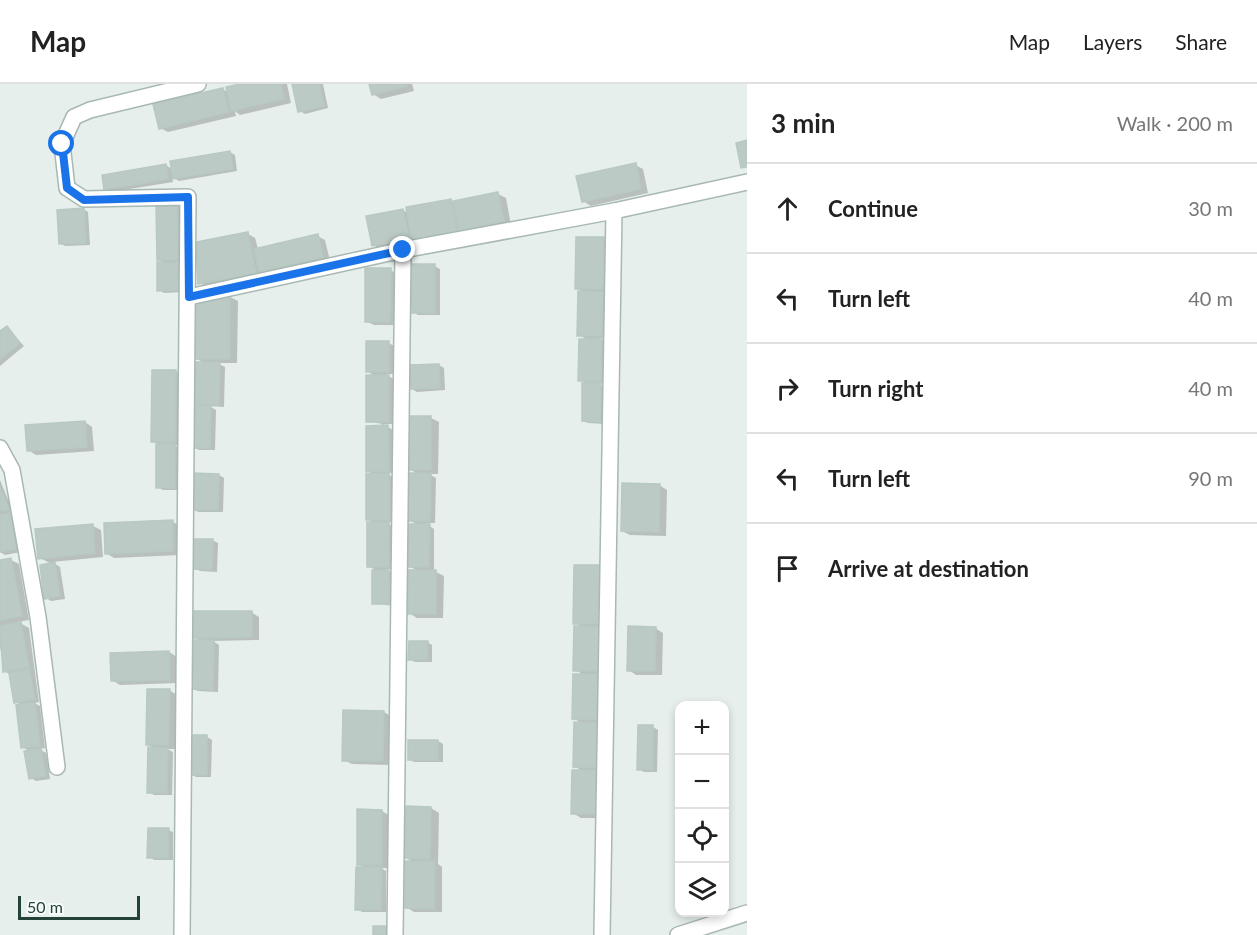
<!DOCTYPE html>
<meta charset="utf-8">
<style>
:root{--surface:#fff;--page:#f6f6f6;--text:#222;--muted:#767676;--line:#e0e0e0}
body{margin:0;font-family:Lato,sans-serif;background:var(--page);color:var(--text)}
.controls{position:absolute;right:18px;bottom:18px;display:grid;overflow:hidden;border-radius:12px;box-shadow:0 3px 9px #0003}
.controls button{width:54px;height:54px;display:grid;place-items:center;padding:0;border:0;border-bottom:2px solid var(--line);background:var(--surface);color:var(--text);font:30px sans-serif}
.scale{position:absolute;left:18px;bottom:15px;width:122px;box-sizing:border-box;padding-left:6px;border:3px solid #24423a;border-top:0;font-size:16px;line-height:21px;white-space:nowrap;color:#24423a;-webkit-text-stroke:4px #f7fbf9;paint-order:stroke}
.stop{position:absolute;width:18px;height:18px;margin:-14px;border:4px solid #1a73e8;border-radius:50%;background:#fff}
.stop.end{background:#1a73e8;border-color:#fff;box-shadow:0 2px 6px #0008}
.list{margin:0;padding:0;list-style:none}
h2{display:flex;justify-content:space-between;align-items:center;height:78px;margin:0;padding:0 24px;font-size:26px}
h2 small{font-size:20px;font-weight:400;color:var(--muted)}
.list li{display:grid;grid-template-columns:39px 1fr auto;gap:18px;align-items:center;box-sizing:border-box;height:90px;padding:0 24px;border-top:2px solid var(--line)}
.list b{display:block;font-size:22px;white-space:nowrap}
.list em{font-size:20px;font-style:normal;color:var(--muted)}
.icon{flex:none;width:33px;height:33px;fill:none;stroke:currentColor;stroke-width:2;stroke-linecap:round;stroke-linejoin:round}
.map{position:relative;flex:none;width:747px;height:851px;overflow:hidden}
header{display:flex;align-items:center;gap:36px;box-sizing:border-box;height:84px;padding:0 30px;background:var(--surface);border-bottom:2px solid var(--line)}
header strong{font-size:28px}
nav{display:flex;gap:33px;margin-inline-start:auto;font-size:21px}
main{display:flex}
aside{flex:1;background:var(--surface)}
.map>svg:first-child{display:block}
.shadow{fill:#0003}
.building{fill:#bbcac4;stroke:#b8c9c2;stroke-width:1.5}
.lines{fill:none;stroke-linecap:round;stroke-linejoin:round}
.minor-casing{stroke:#a8b8b2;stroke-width:18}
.minor{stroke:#fff;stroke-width:15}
.route{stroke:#1a73e8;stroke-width:8}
</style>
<header>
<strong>Map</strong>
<nav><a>Map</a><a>Layers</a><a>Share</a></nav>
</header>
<main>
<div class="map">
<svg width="747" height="851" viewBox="0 0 747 851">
<rect width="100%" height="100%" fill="#e6efeb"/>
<g class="shadow">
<polygon points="246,0 287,0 291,19 240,31 235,27 236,32 168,48 160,44 223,5 228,9"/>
<polygon points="293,0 323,0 328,24 305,30 300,27"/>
<polygon points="370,0 412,0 414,7 381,15 373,10"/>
<polygon points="230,68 235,71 237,87 179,97 172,93 173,98 111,108 105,105 166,81 173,86"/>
<polygon points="635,81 643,85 648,109 591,122 583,117"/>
<polygon points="498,110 506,114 511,141 420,159 413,154 413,158 378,164 373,161 403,126 408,129 451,117 454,119"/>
<polygon points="177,121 182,124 182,178 174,178 182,183 183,208 164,209 159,206 166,180 158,176"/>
<polygon points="83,125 88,128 90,161 65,162 60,159"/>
<polygon points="248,150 255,154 258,165 317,152 325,156 330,177 268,192 262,188 263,193 207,203 200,199"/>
<polygon points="603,155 611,159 610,209 602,209 608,212 607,254 598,254 607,259 606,299 597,299 606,304 605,340 588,339 583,337 584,298 579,296 588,256 579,251 585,209 577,204"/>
<polygon points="434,182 440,185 440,231 418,231 413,228"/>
<polygon points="390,186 398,190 398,241 374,241 366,237"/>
<polygon points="230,213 238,217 237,279 217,279 225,283 224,323 209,322 216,326 215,366 199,366 194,363 201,323 195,319 205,280 196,274"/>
<polygon points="7,244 24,262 0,282 0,249"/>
<polygon points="389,259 394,262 394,290 386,290 393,295 394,340 383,340 393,346 394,389 386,389 394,394 394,438 386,438 394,443 393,485 385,485 394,490 393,522 373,519 374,485 368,482 375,440 368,435 375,391 368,387 382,343 382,340 368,337 375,292 367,287"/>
<polygon points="439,281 444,284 445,306 417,308 412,305"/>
<polygon points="176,287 184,292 183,362 174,361 179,364 179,406 163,406 158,403 158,360 152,357"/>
<polygon points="410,334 431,334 439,338 438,390 429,390 436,394 435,439 425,439 434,445 434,487 444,492 443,534 417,534 409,529 418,487 409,482 418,441 409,436 419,391 410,385"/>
<polygon points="85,338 92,343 94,367 36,371 28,366"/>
<polygon points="219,391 224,394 223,428 198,428 193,425"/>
<polygon points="0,396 13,428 8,429 15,433 21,468 5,471 0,468"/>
<polygon points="659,401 667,406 666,452 630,451 622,447"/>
<polygon points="173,438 180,442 180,471 114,474 106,469"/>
<polygon points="93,442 101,446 103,473 52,478 60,483 65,515 51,517 46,514 52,480 40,474"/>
<polygon points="212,456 218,459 217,488 200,487 195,484"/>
<polygon points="11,476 19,480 29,536 18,538 29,544 39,618 34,619 40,622 45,664 39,665 46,669 50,695 36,697 31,694 30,668 23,663 22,622 16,618 11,591 4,587 0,562 0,478"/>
<polygon points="602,483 604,686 595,686 607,692 606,734 581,734 573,729 584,688 574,682 583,640 573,634 584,591 575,586 584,544 575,539"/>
<polygon points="251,528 259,533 259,556 213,557 219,561 218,608 198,607 192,604 202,558 194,553"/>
<polygon points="655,544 663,549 662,591 636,591 629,586"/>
<polygon points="427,558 432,561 432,578 415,578 410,575"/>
<polygon points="169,568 177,573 177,599 120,601 112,596"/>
<polygon points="169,606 177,611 176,665 167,665 173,668 172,711 154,711 149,708 156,665 147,660"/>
<polygon points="384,628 392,633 391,681 352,680 344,676"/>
<polygon points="653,643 658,646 657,688 644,688 639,685"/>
<polygon points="207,653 212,656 211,693 196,693 191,690"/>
<polygon points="438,657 443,660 443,678 414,678 409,675"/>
<polygon points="431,724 439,729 438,780 442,783 442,828 414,828 406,823 414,778 406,774"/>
<polygon points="382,727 390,732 389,784 381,784 386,787 386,828 362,828 357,825 366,784 358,780"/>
<polygon points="168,746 173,748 173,776 154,776 149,773"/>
</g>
<g class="building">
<polygon points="240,0 281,0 284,15 231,27 226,3"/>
<polygon points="292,0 319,0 324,22 298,28"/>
<polygon points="369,0 406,0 407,2 372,11"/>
<polygon points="223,4 229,28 159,45 153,20"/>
<polygon points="747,56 747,83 741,84 736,59"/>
<polygon points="230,67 233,85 173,95 170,77"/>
<polygon points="636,79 641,105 582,118 576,92"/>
<polygon points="166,80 168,95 104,106 102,91"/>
<polygon points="498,108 504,137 459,147 453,117"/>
<polygon points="451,115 457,147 411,155 406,123"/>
<polygon points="177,119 178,176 157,176 156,121"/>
<polygon points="84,124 86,159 59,160 57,126"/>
<polygon points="403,125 409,155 372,162 366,132"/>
<polygon points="248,148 256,189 198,200 196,158"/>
<polygon points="318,150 323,173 259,188 254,165"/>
<polygon points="576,153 604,153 603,205 575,205"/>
<polygon points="157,178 178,179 178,206 157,207"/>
<polygon points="411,180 435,180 435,229 412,229"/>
<polygon points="365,184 391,184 390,238 365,238"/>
<polygon points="578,207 603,208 602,252 577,252"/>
<polygon points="230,211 230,275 195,275 195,218"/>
<polygon points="7,242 20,259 0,275 0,247"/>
<polygon points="579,255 602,255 601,297 578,297"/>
<rect x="366" y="257" width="23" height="31"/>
<polygon points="195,278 220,278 219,321 193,320"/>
<polygon points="439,280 440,304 411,305 410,281"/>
<polygon points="152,286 176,286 175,358 151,358"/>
<rect x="366" y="291" width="23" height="47"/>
<polygon points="582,299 601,299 600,338 582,337"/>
<polygon points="194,321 211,322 210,364 193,364"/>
<polygon points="409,332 431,332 431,386 408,386"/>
<polygon points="85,337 87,363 27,367 25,341"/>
<polygon points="388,341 389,387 366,388 366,342"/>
<rect x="156" y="360" width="19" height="44"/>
<polygon points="192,389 219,390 218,426 191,426"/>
<polygon points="389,389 390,436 366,436 366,390"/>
<polygon points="408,389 431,389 430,437 408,437"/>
<polygon points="622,399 660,400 659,448 621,447"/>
<polygon points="0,403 9,426 0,427"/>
<polygon points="10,429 16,465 0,468 0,431"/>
<polygon points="173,436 173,467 105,470 104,439"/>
<rect x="367" y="438" width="22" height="45"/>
<polygon points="93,440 95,469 38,475 35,445"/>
<polygon points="408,440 430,440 429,483 408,483"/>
<polygon points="194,455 213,455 212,486 193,485"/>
<polygon points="11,474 22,532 0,536 0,476"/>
<polygon points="55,478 60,512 44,515 40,481"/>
<polygon points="574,481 602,481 602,540 573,540"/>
<rect x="372" y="486" width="17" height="34"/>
<rect x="408" y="486" width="28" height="44"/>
<polygon points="192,527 252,527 252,553 193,554"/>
<polygon points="21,538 29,583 3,588 0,542"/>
<polygon points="574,542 602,543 601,587 573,587"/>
<polygon points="628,542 656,543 655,587 627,587"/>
<polygon points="192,556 214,556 213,606 191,605"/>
<polygon points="409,557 428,557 427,576 408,576"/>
<polygon points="169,567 170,596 111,597 110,569"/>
<polygon points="29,585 35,615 14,619 9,589"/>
<polygon points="573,590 601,590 600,636 572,635"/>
<polygon points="147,605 170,605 168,661 146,661"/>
<polygon points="35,618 40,662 21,664 16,621"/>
<polygon points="343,626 384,627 383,677 342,677"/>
<polygon points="574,638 600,639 599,684 573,683"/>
<polygon points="638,641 653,641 653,686 637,686"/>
<polygon points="190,651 207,651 207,691 189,691"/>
<rect x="408" y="656" width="30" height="20"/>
<polygon points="148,663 168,664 167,709 147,709"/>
<polygon points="41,664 46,692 29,695 24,667"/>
<polygon points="572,686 599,686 598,730 571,730"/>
<polygon points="406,722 431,723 430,775 405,774"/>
<polygon points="357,725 382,726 382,781 357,781"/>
<polygon points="148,744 169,744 168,774 147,774"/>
<polygon points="405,777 435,777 434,825 405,824"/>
<polygon points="356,783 382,783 381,826 355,826"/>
<rect x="373" y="842" width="13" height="9"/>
</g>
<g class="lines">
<g class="minor-casing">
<g id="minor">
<polyline points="189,213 403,166 614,127 747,98"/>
<polyline points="0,364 12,386 38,533 57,683"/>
<polyline points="182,851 188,113 84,115 67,104 62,60 74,33 90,26 198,0"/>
<polyline points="395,851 403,166"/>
<polyline points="602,851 614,127"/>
<polyline points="678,851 747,829"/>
</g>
</g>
<use href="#minor" class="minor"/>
</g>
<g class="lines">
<polyline class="route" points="62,60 67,104 84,116 188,113 189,213 403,166"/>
</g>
</svg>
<div class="controls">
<button>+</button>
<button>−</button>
<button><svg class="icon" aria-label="locate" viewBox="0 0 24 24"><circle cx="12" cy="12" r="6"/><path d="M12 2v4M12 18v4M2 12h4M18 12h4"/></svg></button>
<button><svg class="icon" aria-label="layers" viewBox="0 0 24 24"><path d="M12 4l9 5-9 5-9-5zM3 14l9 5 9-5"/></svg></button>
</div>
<div class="scale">50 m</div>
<div class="stop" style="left:62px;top:60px"></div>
<div class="stop end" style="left:403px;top:166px"></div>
</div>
<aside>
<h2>3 min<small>Walk · 200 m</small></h2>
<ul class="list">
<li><svg class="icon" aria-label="ahead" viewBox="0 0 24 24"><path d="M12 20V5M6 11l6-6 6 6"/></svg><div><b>Continue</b></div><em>30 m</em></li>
<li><svg class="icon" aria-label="left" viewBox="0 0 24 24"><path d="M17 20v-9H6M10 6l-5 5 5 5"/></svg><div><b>Turn left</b></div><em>40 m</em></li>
<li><svg class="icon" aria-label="right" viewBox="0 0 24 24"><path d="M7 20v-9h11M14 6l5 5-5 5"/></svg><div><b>Turn right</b></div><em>40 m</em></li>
<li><svg class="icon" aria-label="left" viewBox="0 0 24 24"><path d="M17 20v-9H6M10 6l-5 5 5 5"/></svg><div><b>Turn left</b></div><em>90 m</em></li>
<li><svg class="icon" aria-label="arrive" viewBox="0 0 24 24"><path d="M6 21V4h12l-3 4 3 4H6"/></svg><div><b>Arrive at destination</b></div></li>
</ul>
</aside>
</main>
